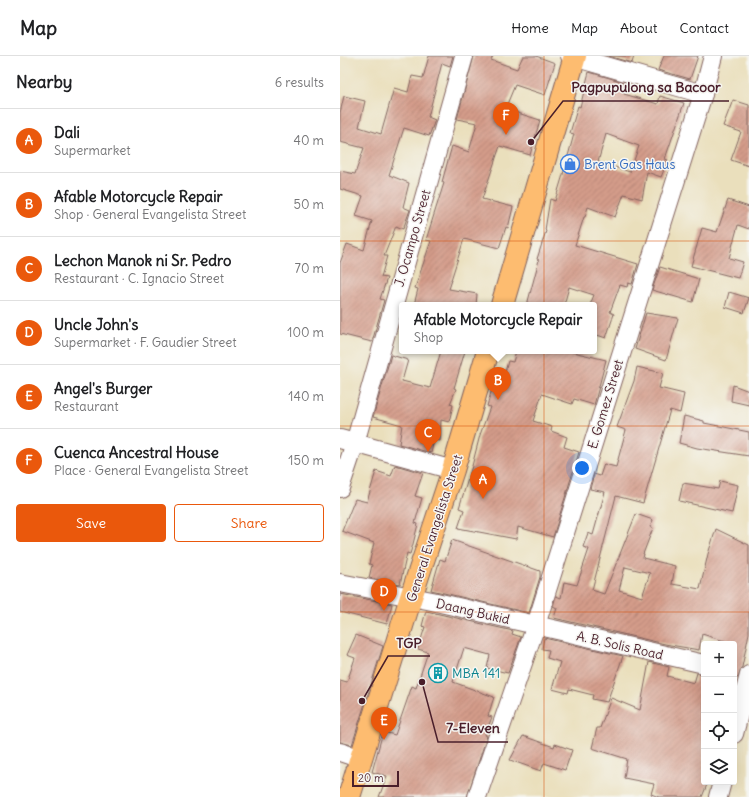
<!DOCTYPE html>
<meta charset="utf-8">
<style>
:root{--surface:#fff;--page:#f6f6f6;--text:#202124;--muted:#757577;--line:#e0e0e0;--accent:#ea580c}
body{margin:0;font-family:Delius,sans-serif;background:var(--page);color:var(--text)}
.controls{position:absolute;right:12px;bottom:12px;display:grid;overflow:hidden;border-radius:4px;box-shadow:0 4px 16px #0002}
.controls button{width:36px;height:36px;display:grid;place-items:center;padding:0;border:0;border-bottom:1px solid var(--line);background:var(--surface);color:var(--text);font:20px sans-serif}
.scale{position:absolute;left:12px;bottom:10px;width:47px;box-sizing:border-box;padding-left:4px;border:2px solid #4a1f2b;border-top:0;font-size:11px;line-height:14px;white-space:nowrap;color:#4a1f2b;-webkit-text-stroke:3px #f6f6f2;paint-order:stroke}
.you{position:absolute;left:242px;top:412px;width:14px;height:14px;margin:-10px;border:3px solid #fff;border-radius:50%;background:#1a73e8;box-shadow:0 0 0 6px #1a73e833}
.badge{display:grid;place-items:center;width:26px;height:26px;border-radius:50%;background:var(--accent);color:#fff;font-size:13px;font-weight:700}
.pin{position:absolute;translate:-50% -33px;filter:drop-shadow(0 1px 2px #0008)}
.pin::after{content:'';position:absolute;top:21px;width:14px;height:12px;background:inherit;clip-path:polygon(0 0,100% 0,50% 100%)}
.popup{position:absolute;left:59px;top:246px;width:198px;height:52px;box-sizing:border-box;display:grid;place-content:center;border-radius:4px;background:var(--surface);filter:drop-shadow(0 1px 3px #0005);font-size:13px;white-space:nowrap;color:var(--muted)}
.popup b{font-size:15px;color:var(--text)}
.popup::after{content:'';position:absolute;left:50%;top:100%;margin-left:-8px;border:8px solid transparent;border-top-color:var(--surface)}
.list{margin:0;padding:0;list-style:none}
h2{display:flex;justify-content:space-between;align-items:center;height:52px;margin:0;padding:0 16px;font-size:17px}
h2 small{font-size:13px;font-weight:400;color:var(--muted)}
.list li{display:grid;grid-template-columns:26px 1fr auto;gap:12px;align-items:center;box-sizing:border-box;height:64px;padding:0 16px;border-top:1px solid var(--line)}
.list b{display:block;font-size:15px;white-space:nowrap}
.list p{margin:0;font-size:13px;white-space:nowrap;color:var(--muted)}
.list em{font-size:13px;font-style:normal;color:var(--muted)}
.actions{display:flex;gap:8px;padding:12px 16px}
.actions a{flex:1;padding:9px 0;border:1px solid var(--accent);border-radius:4px;text-align:center;font-size:14px;color:var(--accent)}
.actions .main{background:var(--accent);color:#fff}
.icon{flex:none;width:22px;height:22px;fill:none;stroke:currentColor;stroke-width:2;stroke-linecap:round;stroke-linejoin:round}
.map{position:relative;flex:none;width:409px;height:741px;overflow:hidden}
header{display:flex;align-items:center;gap:24px;box-sizing:border-box;height:56px;padding:0 20px;background:var(--surface);border-bottom:1px solid var(--line)}
header strong{font-size:19px}
nav{display:flex;gap:22px;margin-inline-start:auto;font-size:14px}
main{display:flex}
aside{flex:1;background:var(--surface)}
.map>svg:first-child{display:block}
.building{fill:url(#building-hatch);fill-rule:evenodd}
.lines{fill:none;stroke-linecap:round;stroke-linejoin:round}
.minor-casing{stroke:#82625e;stroke-width:20}
.major-casing{stroke:#82625e;stroke-width:24}
.minor{stroke:#fff;stroke-width:18}
.major{stroke:#fdbc6f;stroke-width:22}
.grid{fill:none;stroke:#d8530f;stroke-width:1;stroke-opacity:0.55}
.labels{text-anchor:middle;stroke-width:3;stroke-linejoin:round;paint-order:stroke}
.shop-label{font-size:13px;fill:#366cbe;stroke:#f6f6f2;text-anchor:start}
.street-label{font-size:13px;fill:#4a1f2b;stroke:#f6f6f2}
.culture-label{font-size:13px;fill:#0d838f;stroke:#f6f6f2;text-anchor:start}
.leader{fill:none;stroke:#4a1f2b;stroke-width:1.5}
.callout-dot{fill:#4a1f2b;stroke:#f6f6f2;stroke-width:1.5}
.callout-label{font-size:14px;text-anchor:middle;font-weight:bold;fill:#4a1f2b;stroke:#f6f6f2;stroke-width:3;stroke-linejoin:round;paint-order:stroke}
</style>
<header>
<strong>Map</strong>
<nav><a>Home</a><a>Map</a><a>About</a><a>Contact</a></nav>
</header>
<main>
<aside>
<h2>Nearby<small>6 results</small></h2>
<ul class="list">
<li><span class="badge">A</span><div><b>Dali</b><p>Supermarket</p></div><em>40 m</em></li>
<li><span class="badge">B</span><div><b>Afable Motorcycle Repair</b><p>Shop · General Evangelista Street</p></div><em>50 m</em></li>
<li><span class="badge">C</span><div><b>Lechon Manok ni Sr. Pedro</b><p>Restaurant · C. Ignacio Street</p></div><em>70 m</em></li>
<li><span class="badge">D</span><div><b>Uncle John's</b><p>Supermarket · F. Gaudier Street</p></div><em>100 m</em></li>
<li><span class="badge">E</span><div><b>Angel's Burger</b><p>Restaurant</p></div><em>140 m</em></li>
<li><span class="badge">F</span><div><b>Cuenca Ancestral House</b><p>Place · General Evangelista Street</p></div><em>150 m</em></li>
</ul>
<div class="actions"><a class="main">Save</a><a>Share</a></div>
</aside>
<div class="map">
<svg width="409" height="741" viewBox="0 0 409 741">
<defs>
<pattern id="building-hatch" width="6" height="6" patternUnits="userSpaceOnUse"><rect width="6" height="6" fill="#d49c8a"/><path d="M-1 1l2-2M0 6l6-6M5 7l2-2" fill="none" stroke="#ae7f71"/></pattern>
</defs>
<rect width="100%" height="100%" fill="#f6f6f2"/>
<filter id="ink" filterUnits="userSpaceOnUse"><feTurbulence type="fractalNoise" baseFrequency=".025" numOctaves="2"/><feDisplacementMap in="SourceGraphic" scale="8" xChannelSelector="R" yChannelSelector="G"/><feConvolveMatrix kernelMatrix="1 2 1 2 8 2 1 2 1" color-interpolation-filters="sRGB"/></filter>
<filter id="wash" filterUnits="userSpaceOnUse"><feTurbulence type="fractalNoise" baseFrequency=".012" numOctaves="4" result="noise"/><feDisplacementMap in="SourceGraphic" scale="16" xChannelSelector="R" yChannelSelector="G"/><feGaussianBlur stdDeviation="0.9" result="paint"/><feColorMatrix in="noise" values="0 0 0 0 0 0 0 0 0 0 0 0 0 0 0 0 0 1.4 0 .05"/><feComposite in="paint" operator="in"/></filter>
<g filter="url(#wash)">
<rect width="100%" height="100%" fill="#eadfbc"/>
<g id="blocks">
<g class="building">
<polygon points="89,0 113,0 110,10 102,7 88,61 95,64 89,80 64,72 49,119 69,127 63,151 70,154 63,173 56,170 44,200 47,200 41,221 47,222 40,243 44,244 32,286 0,278 0,207 7,188 24,194 32,165 16,160 23,140 0,133 0,115 15,118 24,92 0,86 0,57 4,40 25,45 19,71 41,78 54,32 68,36 72,20 83,22"/>
<polygon points="134,0 153,0 151,4 177,13 183,0 196,0 215,7 205,39 175,29 165,53 200,64 190,99 160,90 142,143 173,151 168,172 166,171 159,192 124,183 111,224 112,224 109,233 137,238 136,249 74,249 78,233 75,232 91,185 86,184 104,127 102,126 112,90 129,96 137,67 117,63"/>
<polygon points="268,0 294,0 292,7"/>
<polygon points="324,0 358,0 350,23 318,14"/>
<path d="M249,16l38,11 -3,11 34,10 2,-8 24,7 -19,56 3,1 -7,17 -14,-5 -5,27 -18,-5 -9,23 -27,-10 -3,10h-1l-9,28 63,19 -6,20 -4,-1 -1,4 -7,-2 -10,27 4,2 -8,24 -12,-4v-29h-4l4,-10 -25,-8 -5,18h-37l12,-45 -2,-1 9,-28 -1,-1 5,-31 5,2 7,-23 12,-44 -4,-1 8,-27 2,1zM266,78l33,12 -9,26 -32,-10z"/>
<polygon points="393,44 409,49 409,110 391,104 401,76 383,70"/>
<polygon points="388,144 409,151 409,173 398,169 389,202 403,206 398,222 351,210 362,172 377,176"/>
<polygon points="320,211 359,223 353,246 312,234"/>
<polygon points="389,236 409,242 404,257 385,251"/>
<polygon points="306,257 338,262 326,304 295,293"/>
<polygon points="101,295 125,295 114,332 116,333 110,348 113,349 109,366 101,364 100,385 94,384 91,397 59,388 62,369 33,361 51,299 68,304 62,325 90,332"/>
<polygon points="176,295 229,295 266,304 254,349 234,343 232,348 202,338 193,365 212,371 211,375 227,381 224,391 239,396 213,481 178,471 176,483 118,472 124,454 119,452 132,410 140,379 150,351 147,350 152,333 160,335 168,305 173,306"/>
<path d="M297,311l26,6 -4,15 25,6 -4,19 -10,-3 -27,93 -27,-7 -24,94 12,4 32,-80 17,6 -3,7 3,1 -10,26h1l-1,4 32,8 -3,18 28,5 8,-35 8,-25 33,16v88l-7,34 -4,11 -4,-1v-33l-32,-10 -3,16 -34,-6 -111,-26 3,-10 -4,-2 3,-10 5,2 3,-16 13,3 12,-36 -6,-2 5,-14 5,2 12,-43 -15,-3 4,-15 6,2 4,-12 12,3 10,-37 -9,-3 17,-46zM285,511l25,6 -8,24 -23,-7z"/>
<polygon points="393,329 409,335 409,349 391,345"/>
<polygon points="344,360 364,365 364,367 409,376 409,400 357,392 339,387"/>
<polygon points="55,409 83,417 75,440 82,442 75,467 78,468 73,488 70,498 67,497 60,528 29,522 32,509 29,508 34,487 2,475 15,443 27,446 36,415 51,420"/>
<polygon points="380,425 398,429 392,457 339,445 343,427 378,433"/>
<polygon points="112,484 200,515 200,521 189,557 91,534 100,503 105,505"/>
<polygon points="0,538 52,548 47,568 0,556"/>
<polygon points="86,555 173,575 172,578 181,581 168,617 147,612 150,599 124,592 113,626 154,641 148,660 152,661 145,679 147,680 127,741 39,741 47,720 32,716 43,676 55,679 72,630 76,632 88,596 78,593 85,571 82,570"/>
<polygon points="16,579 43,590 12,689 0,686 0,624 7,626 15,602 7,599"/>
<polygon points="204,582 283,600 267,646 252,643 253,639 229,633 228,637 212,633 220,606 207,602 209,594 202,593"/>
<polygon points="309,606 329,611 327,620 354,627 357,617 364,618 364,726 368,726 362,741 319,741 311,738 314,728 284,722 287,703 252,692 257,672 260,672 271,642 300,654"/>
<polygon points="183,680 214,691 215,688 232,694 225,714 204,707 201,715 170,704"/>
</g>
</g>
</g>
<g filter="url(#ink)">
<use href="#blocks" fill-opacity="0" stroke="#82625e" stroke-width="1"/>
<g class="lines">
<g class="minor-casing">
<g id="minor">
<polyline points="230,0 363,38"/>
<polyline points="0,383 113,414"/>
<polyline points="0,432 15,387 124,0"/>
<polyline points="0,527 92,545 364,608"/>
<polyline points="394,678 409,619"/>
<polyline points="0,696 21,703"/>
<polyline points="137,741 196,569 363,38 373,0"/>
<polyline points="378,741 382,726"/>
</g>
</g>
<g class="major-casing">
<g id="major">
<polyline points="162,249 235,0"/>
<polyline points="9,741 71,541 113,414 148,295"/>
</g>
</g>
<use href="#minor" class="minor"/>
<use href="#major" class="major"/>
</g>
</g>
<path class="grid" d="M204,0v741M0,185h409M0,370h409M0,556h409"/>
<defs>
<g id="shop-ring" transform="scale(1)"><circle r="9.5" fill="#f6f6f2" stroke="#3f7fe0" stroke-width="1.5"/><path d="M-5-2.5h2.3a2.7 3.5 0 0 1 5.4 0H5L5.5 6h-11ZM-1.5-2.5h3a1.5 2.3 0 0 0-3 0Z" fill="#3f7fe0"/></g>
<g id="building-ring" transform="scale(1)"><circle r="9.5" fill="#f6f6f2" stroke="#0f9aa8" stroke-width="1.5"/><path d="M-4-6H4V6H1V3H-1V6H-4ZM-2.5-4.3h1.7v1.8h-1.7ZM.8-4.3h1.7v1.8H.8ZM-2.5-1h1.7V.8h-1.7ZM.8-1h1.7V.8H.8Z" fill="#0f9aa8"/></g>
</defs>
<g fill-rule="evenodd">
<use href="#shop-ring" x="230" y="108"/>
<use href="#building-ring" x="98" y="617"/>
</g>
<g class="labels">
<g class="shop-label">
<text x="244" y="113">Brent Gas Haus</text>
</g>
<g class="street-label">
<text transform="translate(72 182) rotate(-74)" y="5">J. Ocampo Street</text>
<text transform="translate(265 348) rotate(-73)" y="5">E. Gomez Street</text>
<text transform="translate(94 472) rotate(-72)" y="5">General Evangelista Street</text>
<text transform="translate(133 555) rotate(13)" y="5">Daang Bukid</text>
<text transform="translate(280 589) rotate(13)" y="5">A. B. Solis Road</text>
</g>
<g class="culture-label">
<text x="112" y="622">MBA 141</text>
</g>
</g>
<path class="leader" d="M191 86L223 45H389M22 645L48 600H90M82 626L98 686H168"/>
<g class="callout-dot">
<circle cx="191" cy="86" r="4"/>
<circle cx="22" cy="645" r="4"/>
<circle cx="82" cy="626" r="4"/>
</g>
<g class="callout-label">
<text x="306" y="36">Pagpupulong sa Bacoor</text>
<text x="69" y="592">TGP</text>
<text x="133" y="677">7-Eleven</text>
</g>
</svg>
<div class="controls">
<button>+</button>
<button>−</button>
<button><svg class="icon" aria-label="locate" viewBox="0 0 24 24"><circle cx="12" cy="12" r="6"/><path d="M12 2v4M12 18v4M2 12h4M18 12h4"/></svg></button>
<button><svg class="icon" aria-label="layers" viewBox="0 0 24 24"><path d="M12 4l9 5-9 5-9-5zM3 14l9 5 9-5"/></svg></button>
</div>
<div class="scale">20 m</div>
<div class="you"></div>
<div class="pin badge" style="left:143px;top:443px">A</div>
<div class="pin badge" style="left:158px;top:344px">B</div>
<div class="popup"><b>Afable Motorcycle Repair</b>Shop</div>
<div class="pin badge" style="left:88px;top:396px">C</div>
<div class="pin badge" style="left:44px;top:555px">D</div>
<div class="pin badge" style="left:44px;top:684px">E</div>
<div class="pin badge" style="left:166px;top:79px">F</div>
</div>
</main>
